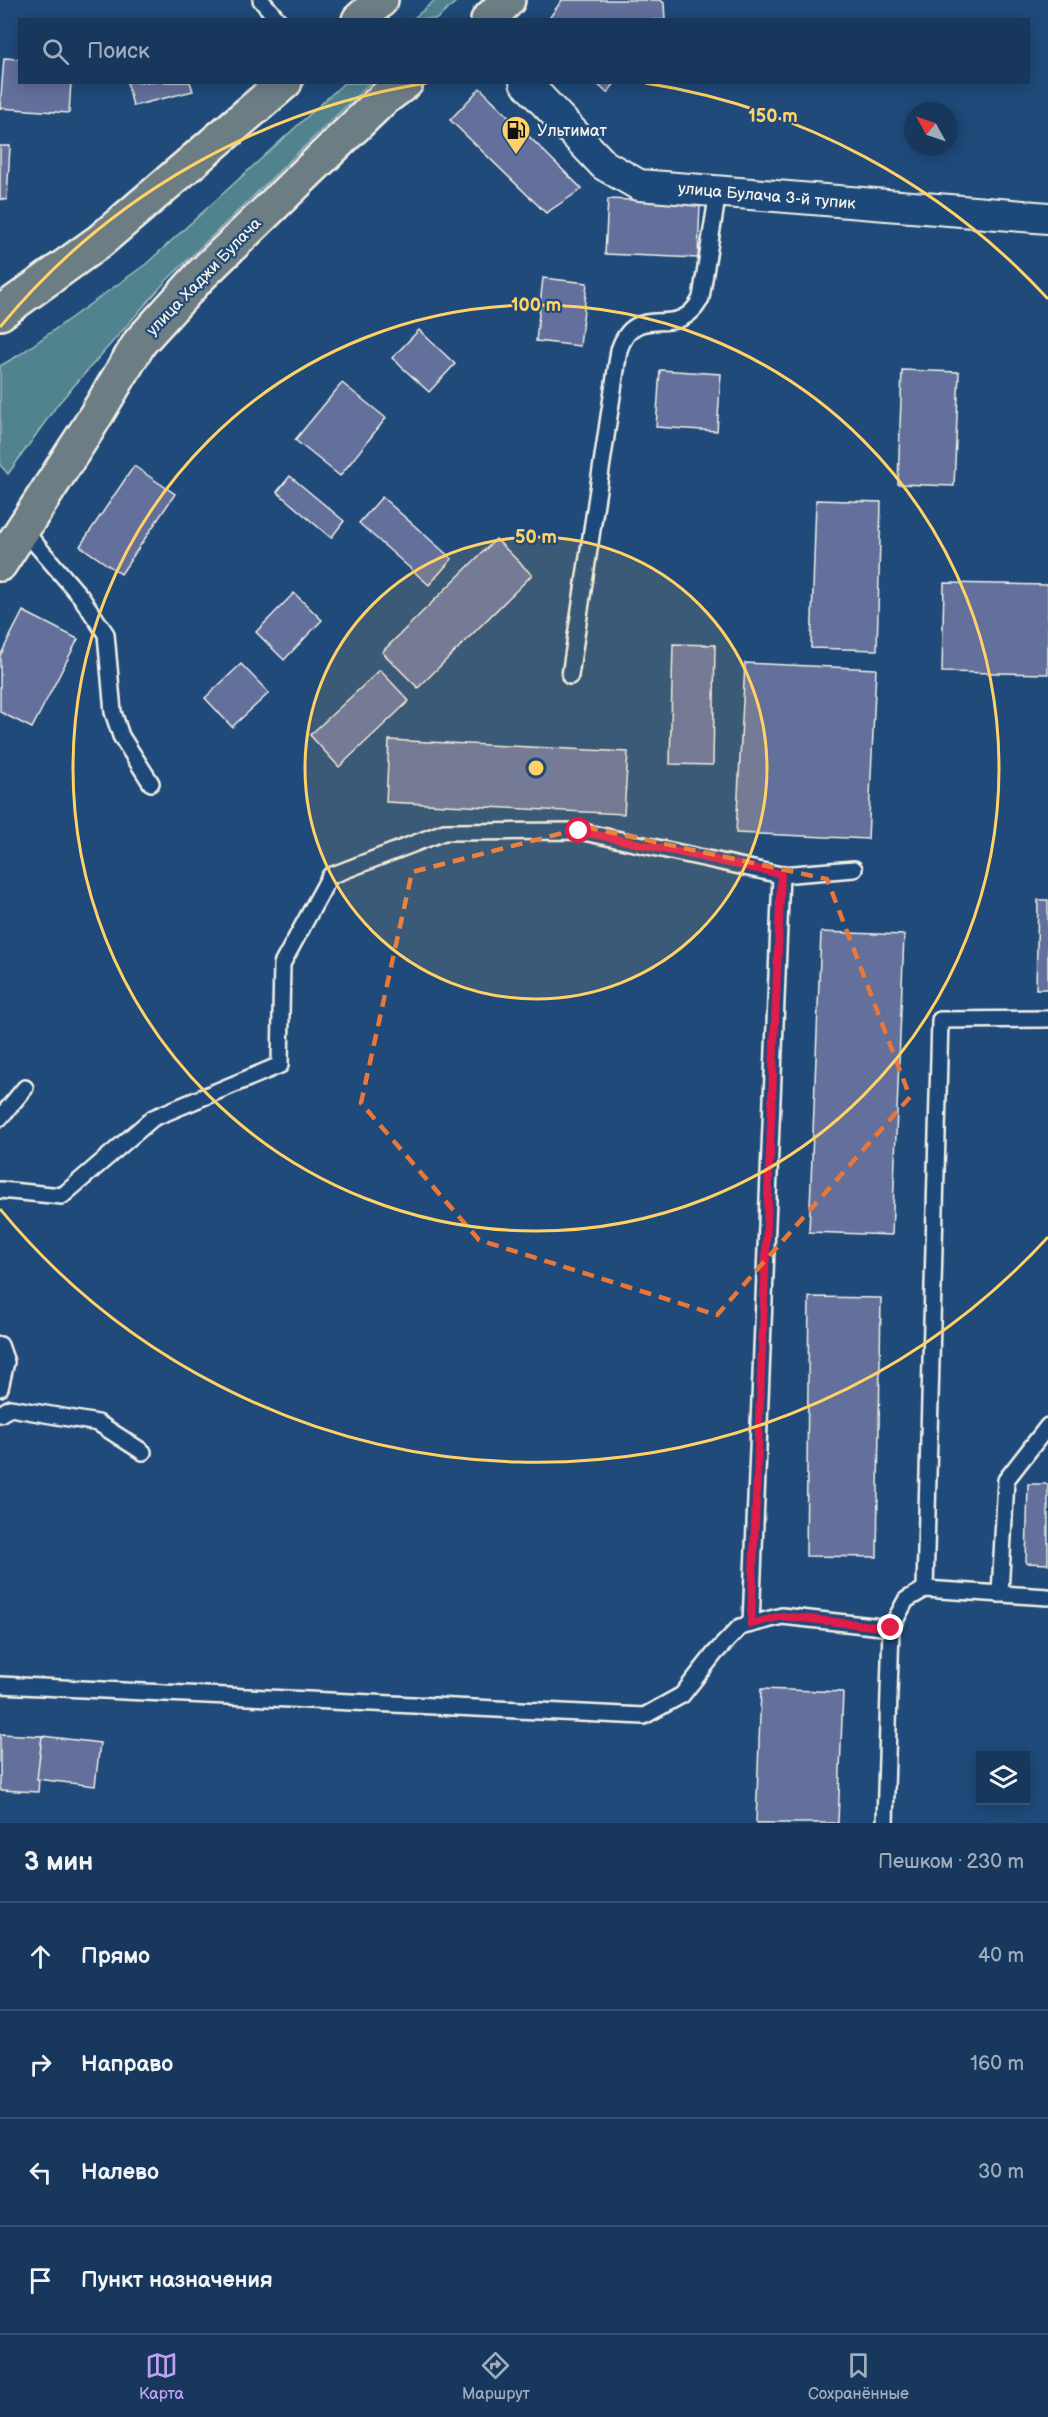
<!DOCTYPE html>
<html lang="ru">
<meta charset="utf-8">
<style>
:root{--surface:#17385c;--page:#203f62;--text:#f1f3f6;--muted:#9eacbb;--line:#365272;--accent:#bca0f2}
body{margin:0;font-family:"Balsamiq Sans",sans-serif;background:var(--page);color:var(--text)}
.controls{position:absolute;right:18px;bottom:18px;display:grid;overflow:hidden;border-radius:0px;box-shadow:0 3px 15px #0003}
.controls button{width:54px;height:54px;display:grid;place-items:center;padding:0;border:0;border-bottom:2px solid var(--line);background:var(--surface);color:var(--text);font:30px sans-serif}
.compass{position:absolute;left:904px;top:102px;width:54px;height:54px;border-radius:50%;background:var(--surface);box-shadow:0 3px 15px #0003;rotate:310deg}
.stop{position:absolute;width:18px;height:18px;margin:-14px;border:4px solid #e11d48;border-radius:50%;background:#fff}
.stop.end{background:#e11d48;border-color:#fff;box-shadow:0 2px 6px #0008}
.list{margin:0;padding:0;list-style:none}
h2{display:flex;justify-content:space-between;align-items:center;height:78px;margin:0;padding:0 24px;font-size:26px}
h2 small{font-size:20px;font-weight:400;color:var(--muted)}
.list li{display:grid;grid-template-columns:39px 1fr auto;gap:18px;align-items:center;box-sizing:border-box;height:108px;padding:0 24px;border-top:2px solid var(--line)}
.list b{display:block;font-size:22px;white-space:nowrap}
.list em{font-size:20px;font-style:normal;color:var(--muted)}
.icon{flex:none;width:33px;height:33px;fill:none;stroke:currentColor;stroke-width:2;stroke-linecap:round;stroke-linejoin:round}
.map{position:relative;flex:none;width:1048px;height:1823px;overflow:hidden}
.search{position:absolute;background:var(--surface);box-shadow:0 3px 15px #0003;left:18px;right:18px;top:18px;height:66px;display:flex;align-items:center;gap:15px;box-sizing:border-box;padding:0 21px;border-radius:0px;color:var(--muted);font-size:22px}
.sheet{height:510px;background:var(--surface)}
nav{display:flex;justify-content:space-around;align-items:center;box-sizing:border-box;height:84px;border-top:2px solid var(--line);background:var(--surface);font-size:16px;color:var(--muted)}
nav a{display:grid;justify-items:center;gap:3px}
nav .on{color:var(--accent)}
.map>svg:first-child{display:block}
.green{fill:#51838f;stroke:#a2babc;stroke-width:1.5}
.building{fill:#626f9b;stroke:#f4f1e8;stroke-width:1.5}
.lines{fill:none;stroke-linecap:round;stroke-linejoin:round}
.service-casing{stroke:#f4f1e8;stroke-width:20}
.minor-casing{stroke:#f4f1e8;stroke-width:34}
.primary-casing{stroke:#f4f1e8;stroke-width:38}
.service{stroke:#1f4a7a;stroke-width:15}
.minor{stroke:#1f4a7a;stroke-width:30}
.primary{stroke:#6d7d84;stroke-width:33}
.route{stroke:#e11d48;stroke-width:8}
.marked{fill:none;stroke:#ea7738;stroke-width:4.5;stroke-dasharray:12 8;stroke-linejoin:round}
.ring{fill:none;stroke:#ffd166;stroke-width:3}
.labels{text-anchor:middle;stroke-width:4.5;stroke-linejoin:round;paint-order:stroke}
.poi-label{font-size:16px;fill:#f4f1e8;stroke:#1f4a7a;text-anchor:start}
.street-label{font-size:16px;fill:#f4f1e8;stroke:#1f4a7a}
.centre{fill:#ffd166;stroke:#1f4a7a;stroke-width:3}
.ring-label{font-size:18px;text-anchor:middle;font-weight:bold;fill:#ffd166;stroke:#1f4a7a;stroke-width:4.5;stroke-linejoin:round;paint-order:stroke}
</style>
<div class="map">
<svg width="1048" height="1823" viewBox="0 0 1048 1823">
<rect width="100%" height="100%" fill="#1f4a7a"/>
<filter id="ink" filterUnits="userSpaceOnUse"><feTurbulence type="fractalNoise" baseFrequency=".0167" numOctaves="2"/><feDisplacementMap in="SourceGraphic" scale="12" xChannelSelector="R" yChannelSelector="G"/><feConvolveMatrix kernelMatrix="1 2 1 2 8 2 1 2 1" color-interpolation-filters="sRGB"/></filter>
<g filter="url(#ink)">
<g class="green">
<polygon points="435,0 458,0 437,19 413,19"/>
<polygon points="344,83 370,83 166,281 58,404 8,474 0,465 0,366 19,355 146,264"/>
</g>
<g class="building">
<polygon points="562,0 660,0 664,3 665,20 548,20"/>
<polygon points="4,58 20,59 20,82 71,82 69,113 0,108"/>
<polygon points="127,82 190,82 193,91 133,106"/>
<polygon points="595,82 616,82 607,93"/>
<polygon points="480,88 582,189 546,213 450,120"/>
<polygon points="0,146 10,146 7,200 0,199"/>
<polygon points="608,199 700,203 698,258 605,254"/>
<polygon points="543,278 587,283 580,346 536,341"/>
<polygon points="419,330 455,364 429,392 392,358"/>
<polygon points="660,370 721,374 717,431 656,427"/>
<polygon points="902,370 959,372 954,486 898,484"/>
<polygon points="342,383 386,418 340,476 295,440"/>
<polygon points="134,466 175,494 121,574 80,546"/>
<polygon points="290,476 344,521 331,538 277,492"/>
<polygon points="382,497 452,559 429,585 359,523"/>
<polygon points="816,500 881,502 877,650 811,648"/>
<polygon points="496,539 532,575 418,688 382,652"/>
<polygon points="944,583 1048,585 1048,674 942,672"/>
<polygon points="294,593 322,620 284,660 256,632"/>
<polygon points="23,611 78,639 32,728 0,712 0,656"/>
<polygon points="673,644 715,645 713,765 670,764"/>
<polygon points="745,663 876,669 868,839 736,833"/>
<polygon points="241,664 269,693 232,727 205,698"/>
<polygon points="380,670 409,701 339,767 310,735"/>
<polygon points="389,740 628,752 624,814 386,802"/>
<polygon points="1038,900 1048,900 1048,989 1036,989"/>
<polygon points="821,932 904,935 892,1235 809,1232"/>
<polygon points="809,1297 881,1298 877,1557 806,1556"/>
<polygon points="1028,1484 1048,1484 1048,1564 1026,1563"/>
<polygon points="761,1689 843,1692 838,1823 756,1823"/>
<polygon points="0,1734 42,1736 38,1792 0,1790"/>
<polygon points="42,1736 100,1743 95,1786 37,1779"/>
</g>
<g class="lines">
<g class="service-casing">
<g id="service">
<polyline points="261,0 278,20"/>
<polyline points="22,528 81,597 106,634 113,712 121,736 151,783"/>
<path d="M570,676l49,-326c16,-47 50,-14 74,-40 3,-3 6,-8 8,-12l17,-106"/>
<polyline points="0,1118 25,1088"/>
<polyline points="0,1190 62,1196 153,1118 280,1065 282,964 330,876 444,832 579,831 781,875 854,869"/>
<polyline points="0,1345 6,1362 0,1388"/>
<polyline points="0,1414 10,1408 98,1423 143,1452"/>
<polyline points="925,1589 940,1020 1048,1019"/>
<polyline points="1000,1594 1006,1480 1048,1426"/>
<polyline points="751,1624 781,875"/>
<polyline points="891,1628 906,1600 925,1589 1048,1597"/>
<polyline points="0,1685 644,1716 682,1695 715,1653 740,1627 782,1616 891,1628 885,1823"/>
</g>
</g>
<g class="minor-casing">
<polyline id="minor" points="525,82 604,165 639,185 1048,218"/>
</g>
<g class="primary-casing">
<g id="primary">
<polyline points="359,20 381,0"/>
<polyline points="488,20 508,0"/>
<polyline points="0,313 100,241 285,82"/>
<polyline points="0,564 87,430 140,342 201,275 382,100 406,82"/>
</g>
</g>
<use href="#service" class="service"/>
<use href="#minor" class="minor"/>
<use href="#primary" class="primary"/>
</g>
</g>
<g class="lines" filter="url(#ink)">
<polyline class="route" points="579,831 781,874 751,1624 782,1616 891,1628"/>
</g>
<path class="marked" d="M586,827l241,52 83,218 -193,218 -238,-75 -118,-137 51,-231z"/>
<circle cx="536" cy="768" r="231" fill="#ffd166" fill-opacity=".12"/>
<g class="ring">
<circle cx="536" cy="768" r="231"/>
<circle cx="536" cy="768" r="463"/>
<path d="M1048 1237A694 694 0 0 1 0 1209M0 327A694 694 0 0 1 427 83M645 83A694 694 0 0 1 1048 299"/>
</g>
<defs>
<g id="fuel-pin" transform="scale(1.5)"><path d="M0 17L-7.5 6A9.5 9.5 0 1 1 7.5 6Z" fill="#ffd166" stroke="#1f4a7a"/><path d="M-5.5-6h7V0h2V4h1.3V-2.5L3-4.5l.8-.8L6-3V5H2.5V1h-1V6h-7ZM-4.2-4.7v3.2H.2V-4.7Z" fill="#111"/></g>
</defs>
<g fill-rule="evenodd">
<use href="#fuel-pin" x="516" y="130"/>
</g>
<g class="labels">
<g class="poi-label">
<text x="537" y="136">Ультимат</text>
</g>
<g class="street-label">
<text transform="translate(767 195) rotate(5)" y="6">улица Булача 3-й тупик</text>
<text transform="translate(203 276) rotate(-46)" y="6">улица Хаджи Булача</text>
</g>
</g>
<circle cx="536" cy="768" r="9" class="centre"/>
<g class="ring-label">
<text x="773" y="122">150 m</text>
<text x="536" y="311">100 m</text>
<text x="536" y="543">50 m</text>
</g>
</svg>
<div class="controls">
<button><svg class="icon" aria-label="layers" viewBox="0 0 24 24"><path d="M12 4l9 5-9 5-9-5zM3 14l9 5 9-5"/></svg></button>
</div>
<svg class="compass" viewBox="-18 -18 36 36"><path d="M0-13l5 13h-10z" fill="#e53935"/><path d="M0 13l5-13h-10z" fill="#9eacbb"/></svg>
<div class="stop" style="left:579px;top:831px"></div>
<div class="stop end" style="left:891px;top:1628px"></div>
<div class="search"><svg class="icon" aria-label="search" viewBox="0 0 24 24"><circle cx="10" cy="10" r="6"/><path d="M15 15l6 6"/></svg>Поиск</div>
</div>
<section class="sheet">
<h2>3 мин<small>Пешком · 230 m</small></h2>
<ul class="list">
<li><svg class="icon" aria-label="ahead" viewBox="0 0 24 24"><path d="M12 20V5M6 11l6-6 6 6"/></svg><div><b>Прямо</b></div><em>40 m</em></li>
<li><svg class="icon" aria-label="right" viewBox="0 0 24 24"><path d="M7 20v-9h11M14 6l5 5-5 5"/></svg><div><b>Направо</b></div><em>160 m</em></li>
<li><svg class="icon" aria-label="left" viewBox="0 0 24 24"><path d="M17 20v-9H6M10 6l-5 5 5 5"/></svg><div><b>Налево</b></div><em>30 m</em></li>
<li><svg class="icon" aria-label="arrive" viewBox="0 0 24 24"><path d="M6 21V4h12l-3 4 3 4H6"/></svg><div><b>Пункт назначения</b></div></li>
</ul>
</section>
<nav>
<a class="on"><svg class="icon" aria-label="map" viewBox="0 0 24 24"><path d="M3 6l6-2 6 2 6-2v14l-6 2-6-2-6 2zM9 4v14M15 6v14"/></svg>Карта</a>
<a><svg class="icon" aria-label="directions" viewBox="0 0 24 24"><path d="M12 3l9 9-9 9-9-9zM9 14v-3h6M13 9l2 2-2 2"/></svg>Маршрут</a>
<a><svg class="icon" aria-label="saved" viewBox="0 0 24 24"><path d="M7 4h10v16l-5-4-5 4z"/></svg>Сохранённые</a>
</nav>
